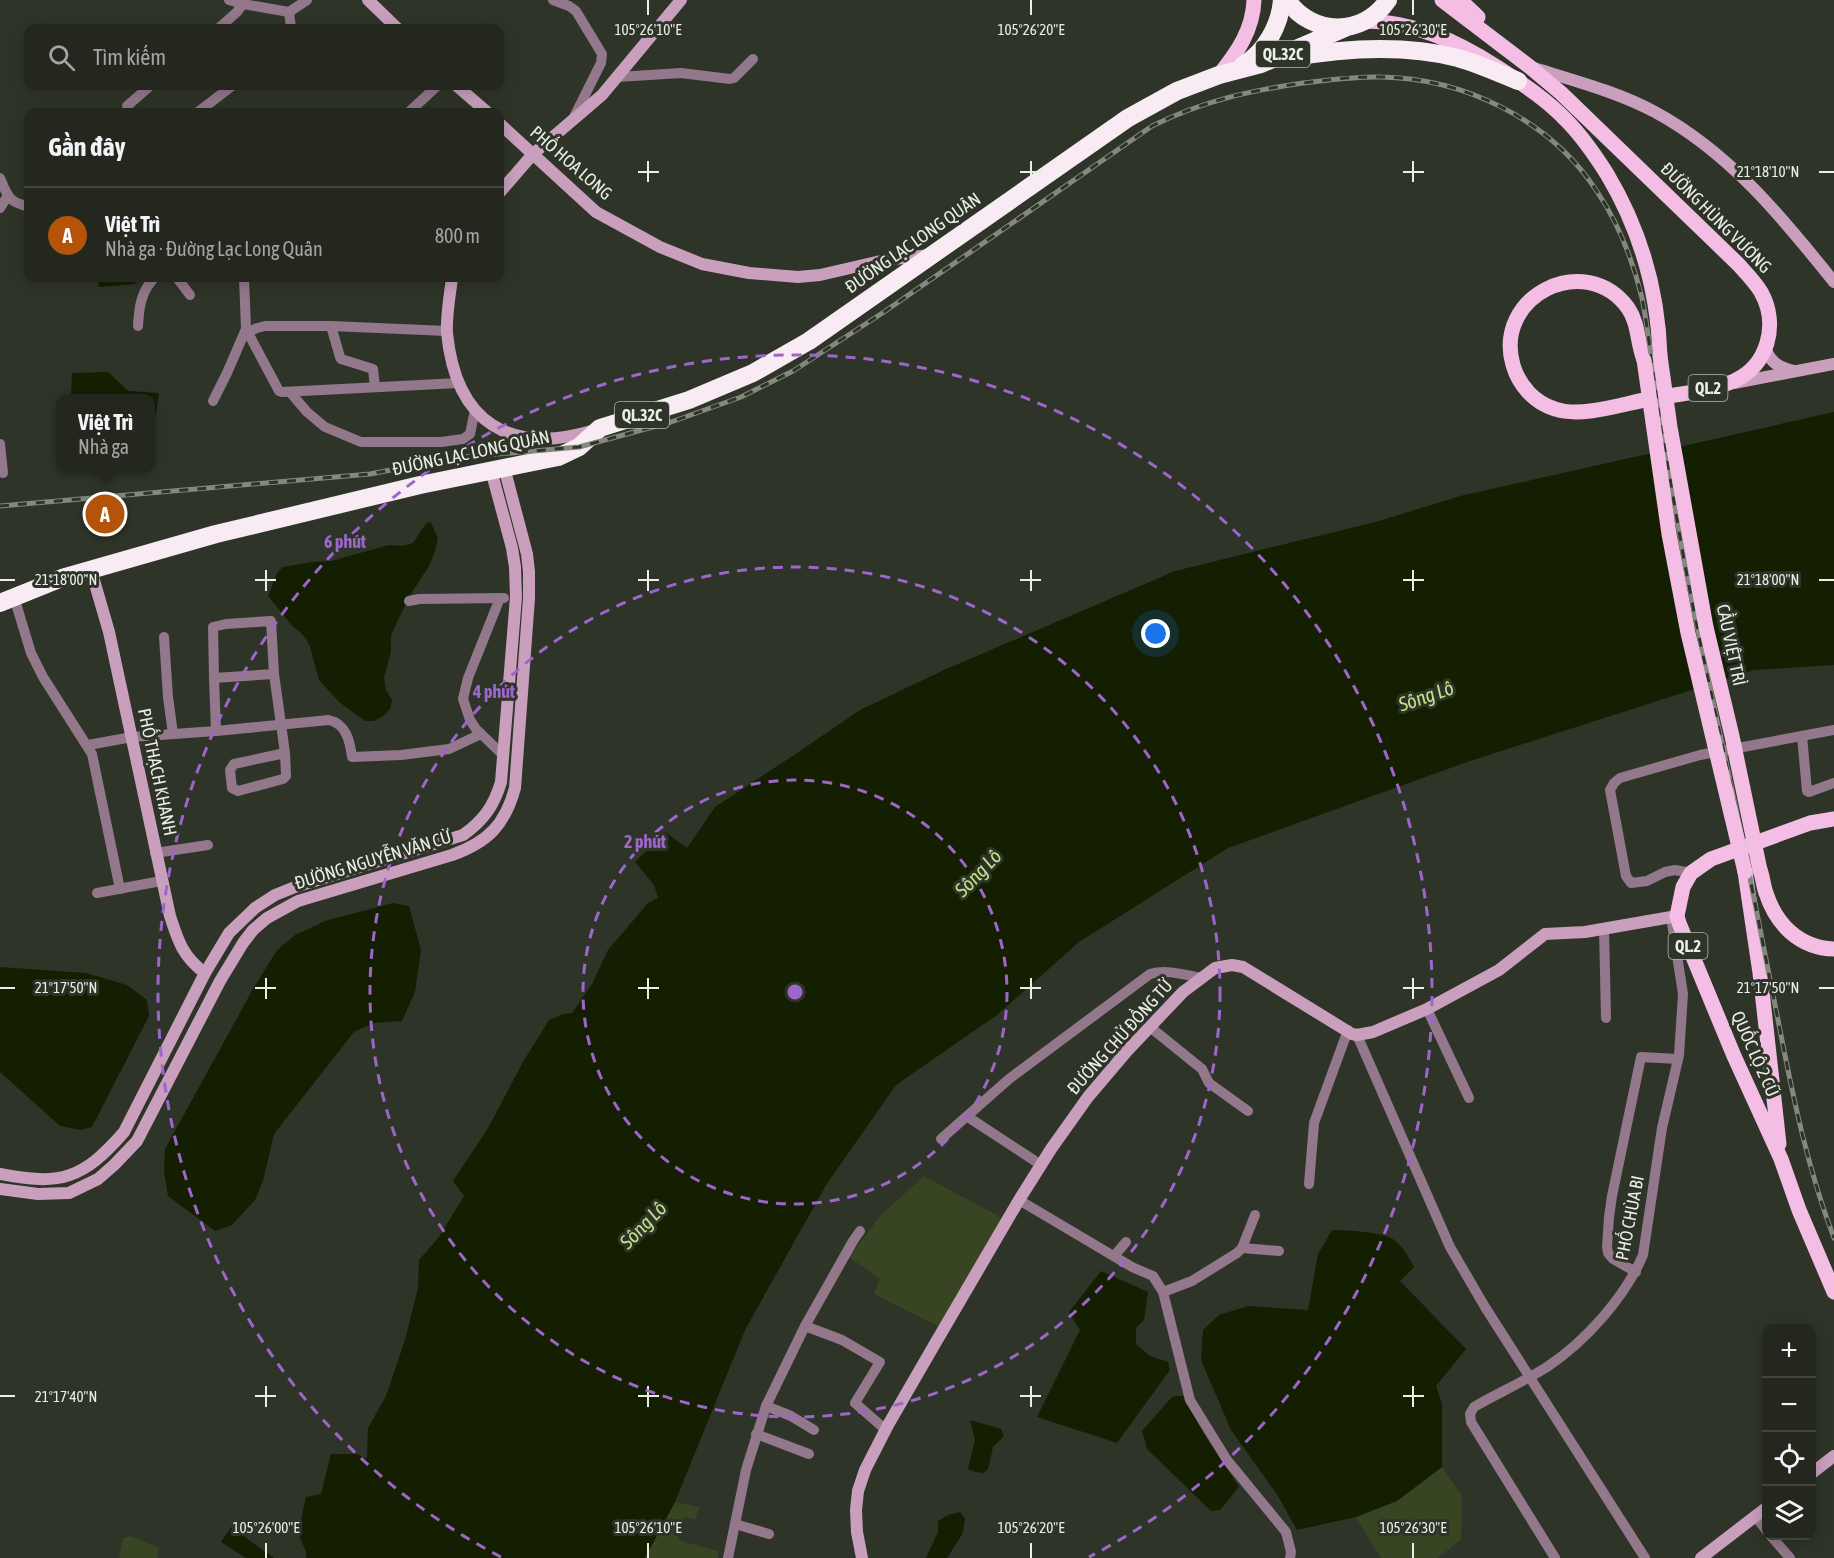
<!DOCTYPE html>
<html lang="vi">
<meta charset="utf-8">
<style>
:root{--surface:#23271e;--page:#2b2f27;--text:#f1f3f6;--muted:#a3a5a4;--line:#40443c;--accent:#b45309}
body{margin:0;font-family:"Asap Condensed",sans-serif;background:var(--page);color:var(--text)}
.controls{position:absolute;right:18px;bottom:18px;display:grid;overflow:hidden;border-radius:12px;box-shadow:0 3px 15px #0003}
.controls button{width:54px;height:54px;display:grid;place-items:center;padding:0;border:0;border-bottom:2px solid var(--line);background:var(--surface);color:var(--text);font:30px sans-serif}
.you{position:absolute;left:1156px;top:634px;width:21px;height:21px;margin:-15px;border:4px solid #fff;border-radius:50%;background:#1a73e8;box-shadow:0 0 0 9px #1a73e833}
.badge{display:grid;place-items:center;width:39px;height:39px;border-radius:50%;background:var(--accent);color:#fff;font-size:20px;font-weight:700}
.pin{position:absolute;translate:-50% -50%;border:3px solid #fff;box-shadow:0 2px 6px #0006}
.popup{position:absolute;left:56px;top:394px;width:99px;height:78px;box-sizing:border-box;display:grid;place-content:center;border-radius:12px;background:var(--surface);filter:drop-shadow(0 2px 4px #0005);font-size:20px;white-space:nowrap;color:var(--muted)}
.popup b{font-size:22px;color:var(--text)}
.popup::after{content:'';position:absolute;left:50%;top:100%;margin-left:-12px;border:12px solid transparent;border-top-color:var(--surface)}
.list{margin:0;padding:0;list-style:none}
h2{display:flex;justify-content:space-between;align-items:center;height:78px;margin:0;padding:0 24px;font-size:26px}
h2 small{font-size:20px;font-weight:400;color:var(--muted)}
.list li{display:grid;grid-template-columns:39px 1fr auto;gap:18px;align-items:center;box-sizing:border-box;height:96px;padding:0 24px;border-top:2px solid var(--line)}
.list b{display:block;font-size:22px;white-space:nowrap}
.list p{margin:0;font-size:20px;white-space:nowrap;color:var(--muted)}
.list em{font-size:20px;font-style:normal;color:var(--muted)}
.icon{flex:none;width:33px;height:33px;fill:none;stroke:currentColor;stroke-width:2;stroke-linecap:round;stroke-linejoin:round}
.map{position:relative;flex:none;width:1834px;height:1558px;overflow:hidden}
.search{position:absolute;background:var(--surface);box-shadow:0 3px 15px #0003;left:24px;top:24px;width:480px;height:66px;display:flex;align-items:center;gap:15px;box-sizing:border-box;padding:0 21px;border-radius:12px;color:var(--muted);font-size:22px}
.panel{position:absolute;background:var(--surface);box-shadow:0 3px 15px #0003;left:24px;top:108px;width:480px;height:174px;border-radius:12px}
.map>svg:first-child{display:block}
.green{fill:#374522}
.water{fill:#131f00}
.lines{fill:none;stroke-linecap:round;stroke-linejoin:round}
.street{stroke:#92788a;stroke-width:10}
.secondary{stroke:#c99fbd;stroke-width:12}
.primary{stroke:#f3bde4;stroke-width:15}
.highway{stroke:#f9ebf4;stroke-width:18}
.rail-casing{stroke:#84887e;stroke-width:5}
.rail{stroke:#2f3428;stroke-width:3;stroke-dasharray:9;stroke-linecap:butt}
.primary-bridge{stroke:#f3bde4;stroke-width:15}
.ticks{fill:none;stroke:#ebeee7;stroke-width:2}
.ring{fill:none;stroke:#9d66cb;stroke-width:3;stroke-dasharray:10 8}
.labels{text-anchor:middle;stroke-width:6;stroke-linejoin:round;paint-order:stroke}
.shield{fill:#2f3428;stroke:#b3b6ae;stroke-width:1.5}
.shield-label{font-size:16px;font-weight:bold;fill:#ebeee7}
.street-label{font-size:18px;fill:#ebeee7;stroke:#2f3428}
.water-label{font-size:20px;font-style:italic;fill:#bfe489;stroke:#2f3428}
.ticks-label{font-size:15px;text-anchor:middle;fill:#ebeee7;stroke:#2f3428;stroke-width:6;stroke-linejoin:round;paint-order:stroke}
.centre{fill:#9d66cb;stroke:#2f3428;stroke-width:3}
.ring-label{font-size:18px;text-anchor:middle;font-weight:bold;fill:#9d66cb;stroke:#2f3428;stroke-width:6;stroke-linejoin:round;paint-order:stroke}
</style>
<div class="map">
<svg width="1834" height="1558" viewBox="0 0 1834 1558">
<rect width="100%" height="100%" fill="#2f3428"/>
<g class="green">
<polygon points="924,1176 1002,1218 940,1327 874,1294 880,1279 849,1257 881,1215"/>
<polygon points="1442,1467 1462,1496 1461,1540 1437,1558 1381,1558 1356,1517 1397,1501"/>
<polygon points="675,1502 699,1507 695,1520 685,1517 678,1540 718,1551 718,1558 645,1558"/>
<polygon points="131,1536 159,1548 157,1558 119,1558 123,1538"/>
</g>
<g class="water">
<polygon points="98,278 138,278 135,284 99,287"/>
<polygon points="108,372 128,391 159,393 156,414 150,415 150,398 71,398 72,373"/>
<polygon points="1834,412 1834,665 1754,670 1467,762 1228,848 1079,942 997,1015 896,1085 826,1185 745,1330 675,1502 645,1558 306,1558 306,1552 298,1533 306,1497 321,1494 331,1454 356,1454 367,1459 368,1428 386,1396 405,1340 418,1288 419,1260 439,1237 464,1196 453,1181 487,1130 523,1062 549,1020 564,1014 572,1013 592,984 608,950 648,903 658,898 654,885 635,862 665,832 687,848 715,807 794,755 860,710 944,670 1175,571 1379,521 1460,496"/>
<polygon points="428,522 431,523 438,538 435,551 429,566 409,597 391,635 391,652 384,677 386,690 392,700 390,709 383,716 374,721 365,721 339,702 319,680 310,647 306,639 300,632 293,627 268,596 277,573 283,567 312,562 331,561 389,545 402,546 413,543 422,529"/>
<polygon points="393,903 409,906 421,950 415,992 402,1021 374,1023 354,1032 274,1134 263,1181 255,1200 232,1225 215,1231 168,1196 164,1171 165,1149 253,989 277,950 295,935 325,921"/>
<polygon points="0,967 86,973 127,985 147,1000 149,1016 92,1127 80,1130 60,1126 0,1072"/>
<path d="M1332,1230c13,0 53,2 62,10 9,7 15,17 20,27l-14,14 66,68 -30,37 6,18v63l-45,34 -41,16 -59,13 -19,-34 -47,-66 -30,-70 2,-30 16,-15 29,-9 60,4 10,-56z"/>
<polygon points="1101,1271 1148,1292 1144,1320 1136,1328 1136,1344 1150,1356 1168,1362 1170,1370 1117,1443 1037,1417 1080,1330 1069,1312"/>
<polygon points="1175,1396 1183,1396 1204,1434 1239,1487 1220,1510 1211,1511 1147,1449 1142,1431 1171,1398"/>
<polygon points="970,1420 1001,1429 1004,1436 993,1447 988,1469 984,1473 975,1472 968,1469 975,1440"/>
<polygon points="960,1512 965,1518 963,1533 947,1558 926,1558 938,1532 938,1521 948,1515"/>
<polygon points="231,1527 274,1558 246,1558 221,1542"/>
</g>
<g class="lines">
<g class="street">
<polyline points="229,0 243,4 289,12 307,0"/>
<polyline points="553,0 569,6 576,11 602,54 601,63 573,119"/>
<polyline points="289,12 291,28"/>
<polyline points="219,28 237,12 243,4"/>
<polyline points="618,77 681,73 730,79 734,78 753,59"/>
<polyline points="128,112 127,106 150,86"/>
<polyline points="198,112 232,86"/>
<polyline points="409,112 437,86"/>
<path d="M0,178c7,17 9,25 28,28"/>
<polyline points="0,208 7,197"/>
<polyline points="177,278 190,295"/>
<polyline points="244,278 246,329 279,391 282,392 459,383"/>
<path d="M138,326c1,-19 3,-34 16,-48"/>
<polyline points="331,326 340,357 341,359 373,369 375,387"/>
<polyline points="248,332 257,328 265,326 331,326 447,331"/>
<polyline points="290,392 307,412 325,427 361,442 441,442 463,439 470,434 475,410"/>
<polyline points="213,401 227,373 246,329"/>
<polyline points="0,444 3,473"/>
<polyline points="14,597 31,653 43,677 92,754 120,889"/>
<polyline points="500,598 468,678 463,699 470,720 476,729 504,756"/>
<polyline points="409,601 419,599 504,598"/>
<polyline points="164,637 168,697 173,734"/>
<polyline points="214,678 213,627 226,624 271,621 274,674 285,753 286,776 283,779 238,791 232,788 230,770 234,764 285,753"/>
<polyline points="216,731 214,678 274,674"/>
<polyline points="1802,736 1807,791 1809,792 1834,783"/>
<path d="M88,745l44,-8 84,-6 113,-11c17,4 21,21 23,37l49,-2 48,-6 32,-15"/>
<polyline points="155,853 208,845"/>
<polyline points="1691,873 1675,870 1665,872 1647,881 1631,883 1626,876 1610,790 1614,783 1620,778 1700,755 1834,730"/>
<polyline points="97,893 161,881"/>
<polyline points="1604,928 1606,1018"/>
<polyline points="1427,1009 1469,1098"/>
<polyline points="1150,1027 1202,1069 1209,1083 1248,1111"/>
<polyline points="1357,1035 1450,1247 1485,1307 1645,1558"/>
<polyline points="968,1117 1041,1165"/>
<path d="M941,1139l68,-60 141,-105c17,-5 35,1 52,4"/>
<polyline points="1309,1184 1314,1123 1348,1030"/>
<polyline points="1019,1200 1132,1267 1153,1276 1163,1292 1190,1400 1227,1460 1286,1532 1291,1552 1290,1558"/>
<polyline points="1242,1248 1279,1251"/>
<polyline points="1114,1256 1126,1242"/>
<polyline points="1636,1272 1613,1259 1608,1253 1607,1247 1609,1217 1612,1196 1641,1057 1678,1059"/>
<polyline points="1163,1292 1192,1281 1237,1253 1242,1248 1255,1215"/>
<polyline points="805,1326 842,1340 880,1362 855,1403 886,1430"/>
<polyline points="766,1406 791,1416 814,1430"/>
<polyline points="756,1434 809,1454"/>
<polyline points="1756,1517 1766,1530"/>
<polyline points="735,1524 769,1534"/>
<polyline points="1771,1536 1790,1558"/>
<polyline points="728,1558 746,1470 766,1406 805,1326 853,1241 860,1231"/>
<path d="M1555,1558l-84,-136 -1,-8 4,-7c24,-14 49,-25 73,-40 39,-26 78,-70 96,-112l19,-127 17,-73 4,-61 -12,-77"/>
</g>
<g class="secondary">
<polyline points="368,0 397,28"/>
<path d="M1534,68c41,13 84,24 121,44 74,40 127,105 179,170"/>
<polyline points="457,86 487,112"/>
<polyline points="500,124 596,212 660,247 702,264 749,273 798,277 820,275 885,260 930,255"/>
<polyline points="500,192 533,154 602,95 681,0"/>
<path d="M452,278c-2,17 -6,37 -5,55 9,90 63,123 148,97"/>
<path d="M1766,350c5,13 14,18 28,21"/>
<polyline points="1734,383 1834,364"/>
<path d="M91,570l18,62 61,284c8,25 13,41 35,57"/>
<path d="M0,1174c61,12 83,5 124,-42l81,-159 24,-40 26,-25 20,-13 20,-8 168,-52c20,-14 31,-29 38,-53l15,-185 -1,-30 -3,-19 -21,-78"/>
<path d="M0,1189l38,5 31,-1 29,-14 16,-14 23,-24 83,-160 23,-38 10,-13 14,-12 31,-17 154,-46c36,-13 53,-30 63,-67l14,-190v-26l-2,-18 -23,-87"/>
<polyline points="1812,1473 1834,1456"/>
<polyline points="862,1558 857,1532 856,1510 858,1491 865,1470 888,1425 936,1342 1019,1200 1051,1149 1088,1097 1127,1051 1183,992 1215,968 1232,965 1243,967 1352,1034 1357,1035 1373,1032 1427,1009 1499,970 1545,934 1585,932 1677,916"/>
<polyline points="1701,1558 1766,1508"/>
</g>
<g class="primary">
<path d="M1442,0l88,67 31,26 177,171c8,9 17,18 23,28 18,32 7,74 -27,89 -26,11 -57,13 -85,18 -27,5 -67,19 -94,10 -20,-6 -36,-23 -42,-44 -20,-69 72,-115 115,-57 11,16 9,35 16,52"/>
<polyline points="1460,0 1478,17"/>
<path d="M1366,21c49,1 90,20 131,46 24,16 49,32 69,53 16,16 29,35 41,54 34,57 51,117 53,182"/>
<path d="M1219,75c18,-22 34,-45 35,-75"/>
<polyline points="1834,819 1810,823 1711,859 1691,873 1683,887 1677,916 1679,923 1734,1056 1781,1159 1799,1210 1834,1292"/>
<path d="M1760,870c3,7 3,15 6,23 10,31 33,55 68,56"/>
<polyline points="1745,872 1760,973 1779,1144"/>
</g>
<g class="highway">
<path d="M1287,0c25,36 76,37 101,0"/>
<path d="M1289,58c55,-10 114,-14 169,0 21,6 41,15 60,23"/>
<path d="M1243,65c22,-12 37,-40 39,-65"/>
<polyline points="0,603 62,578 216,534 420,485 558,457 579,447 600,428 689,400 753,373 809,341 1128,118 1177,91 1219,75 1261,64 1345,28"/>
</g>
<g class="rail-casing">
<path id="rail" d="M0,506l370,-32 82,-16 127,-11 92,-25 70,-25 52,-26 91,-59 268,-186c51,-25 96,-35 151,-43 26,-3 52,-7 78,-6 83,1 169,43 215,113 22,32 37,71 46,108 5,25 8,52 12,78 8,52 16,104 25,155 20,117 49,232 71,347 10,49 19,98 29,147 14,72 29,145 55,213"/>
</g>
<use href="#rail" class="rail"/>
<g class="primary-bridge">
<polyline points="1660,356 1670,427 1706,627 1732,736 1760,870"/>
<polyline points="1644,360 1669,534 1688,633 1745,872"/>
</g>
</g>
<path class="ticks" d="M648,0v15M1031,0v15M1413,0v15M648,161v21M1031,161v21M1413,161v21M638,172h21M1020,172h21M1403,172h21M1819,172h15M266,570v21M648,570v21M1031,570v21M1413,570v21M0,580h15M255,580h21M638,580h21M1020,580h21M1403,580h21M1819,580h15M266,978v21M648,978v21M1031,978v21M1413,978v21M0,988h15M255,988h21M638,988h21M1020,988h21M1403,988h21M1819,988h15M266,1386v21M648,1386v21M1031,1386v21M1413,1386v21M0,1396h15M255,1396h21M638,1396h21M1020,1396h21M1403,1396h21M266,1543v15M648,1543v15M1031,1543v15M1413,1543v15"/>
<g class="ring">
<circle cx="795" cy="992" r="212"/>
<circle cx="795" cy="992" r="425"/>
<path d="M501 1557A637 637 0 1 1 1089 1557"/>
</g>
<g class="labels">
<g class="shield">
<rect x="1256" y="41" width="54" height="26" rx="4.5"/>
<rect x="1688.5" y="375" width="39" height="26" rx="4.5"/>
<rect x="615" y="402" width="54" height="26" rx="4.5"/>
<rect x="1668.5" y="933" width="39" height="26" rx="4.5"/>
</g>
<g class="shield-label">
<text x="1283" y="60">QL.32C</text>
<text x="1708" y="394">QL.2</text>
<text x="642" y="421">QL.32C</text>
<text x="1688" y="952">QL.2</text>
</g>
<g class="street-label">
<text transform="translate(571 163) rotate(41)" y="6">PHỐ HOA LONG</text>
<text transform="translate(1716 218) rotate(45)" y="6">ĐƯỜNG HÙNG VƯƠNG</text>
<text transform="translate(913 243) rotate(-35)" y="6">ĐƯỜNG LẠC LONG QUÂN</text>
<text transform="translate(471 453) rotate(-12)" y="6">ĐƯỜNG LẠC LONG QUÂN</text>
<text transform="translate(1731 645) rotate(78)" y="6">CẦU VIỆT TRÌ</text>
<text transform="translate(157 772) rotate(78)" y="6">PHỐ THẠCH KHANH</text>
<text transform="translate(373 860) rotate(-17)" y="6">ĐƯỜNG NGUYỄN VĂN CỪ</text>
<text transform="translate(1120 1037) rotate(-48)" y="6">ĐƯỜNG CHỬ ĐỒNG TỬ</text>
<text transform="translate(1755 1054) rotate(66)" y="6">QUỐC LỘ 2 CŨ</text>
<text transform="translate(1630 1218) rotate(-79)" y="6">PHỐ CHÙA BI</text>
</g>
<g class="water-label">
<text transform="translate(1426 696) rotate(-19)" y="7">Sông Lô</text>
<text transform="translate(978 873) rotate(-46)" y="7">Sông Lô</text>
<text transform="translate(643 1225) rotate(-46)" y="7">Sông Lô</text>
</g>
</g>
<g class="ticks-label">
<text x="648" y="35">105°26'10"E</text>
<text x="1031" y="35">105°26'20"E</text>
<text x="1413" y="35">105°26'30"E</text>
<text x="1768" y="177">21°18'10"N</text>
<text x="66" y="585">21°18'00"N</text>
<text x="1768" y="585">21°18'00"N</text>
<text x="66" y="993">21°17'50"N</text>
<text x="1768" y="993">21°17'50"N</text>
<text x="66" y="1402">21°17'40"N</text>
<text x="266" y="1533">105°26'00"E</text>
<text x="648" y="1533">105°26'10"E</text>
<text x="1031" y="1533">105°26'20"E</text>
<text x="1413" y="1533">105°26'30"E</text>
</g>
<circle cx="795" cy="992" r="9" class="centre"/>
<g class="ring-label">
<text x="345" y="548">6 phút</text>
<text x="494" y="698">4 phút</text>
<text x="645" y="848">2 phút</text>
</g>
</svg>
<div class="controls">
<button>+</button>
<button>−</button>
<button><svg class="icon" aria-label="locate" viewBox="0 0 24 24"><circle cx="12" cy="12" r="6"/><path d="M12 2v4M12 18v4M2 12h4M18 12h4"/></svg></button>
<button><svg class="icon" aria-label="layers" viewBox="0 0 24 24"><path d="M12 4l9 5-9 5-9-5zM3 14l9 5 9-5"/></svg></button>
</div>
<div class="you"></div>
<div class="pin badge" style="left:105px;top:514px">A</div>
<div class="popup"><b>Việt Trì</b>Nhà ga</div>
<div class="search"><svg class="icon" aria-label="search" viewBox="0 0 24 24"><circle cx="10" cy="10" r="6"/><path d="M15 15l6 6"/></svg>Tìm kiếm</div>
<section class="panel">
<h2>Gần đây<small></small></h2>
<ul class="list">
<li><span class="badge">A</span><div><b>Việt Trì</b><p>Nhà ga · Đường Lạc Long Quân</p></div><em>800 m</em></li>
</ul>
</section>
</div>
